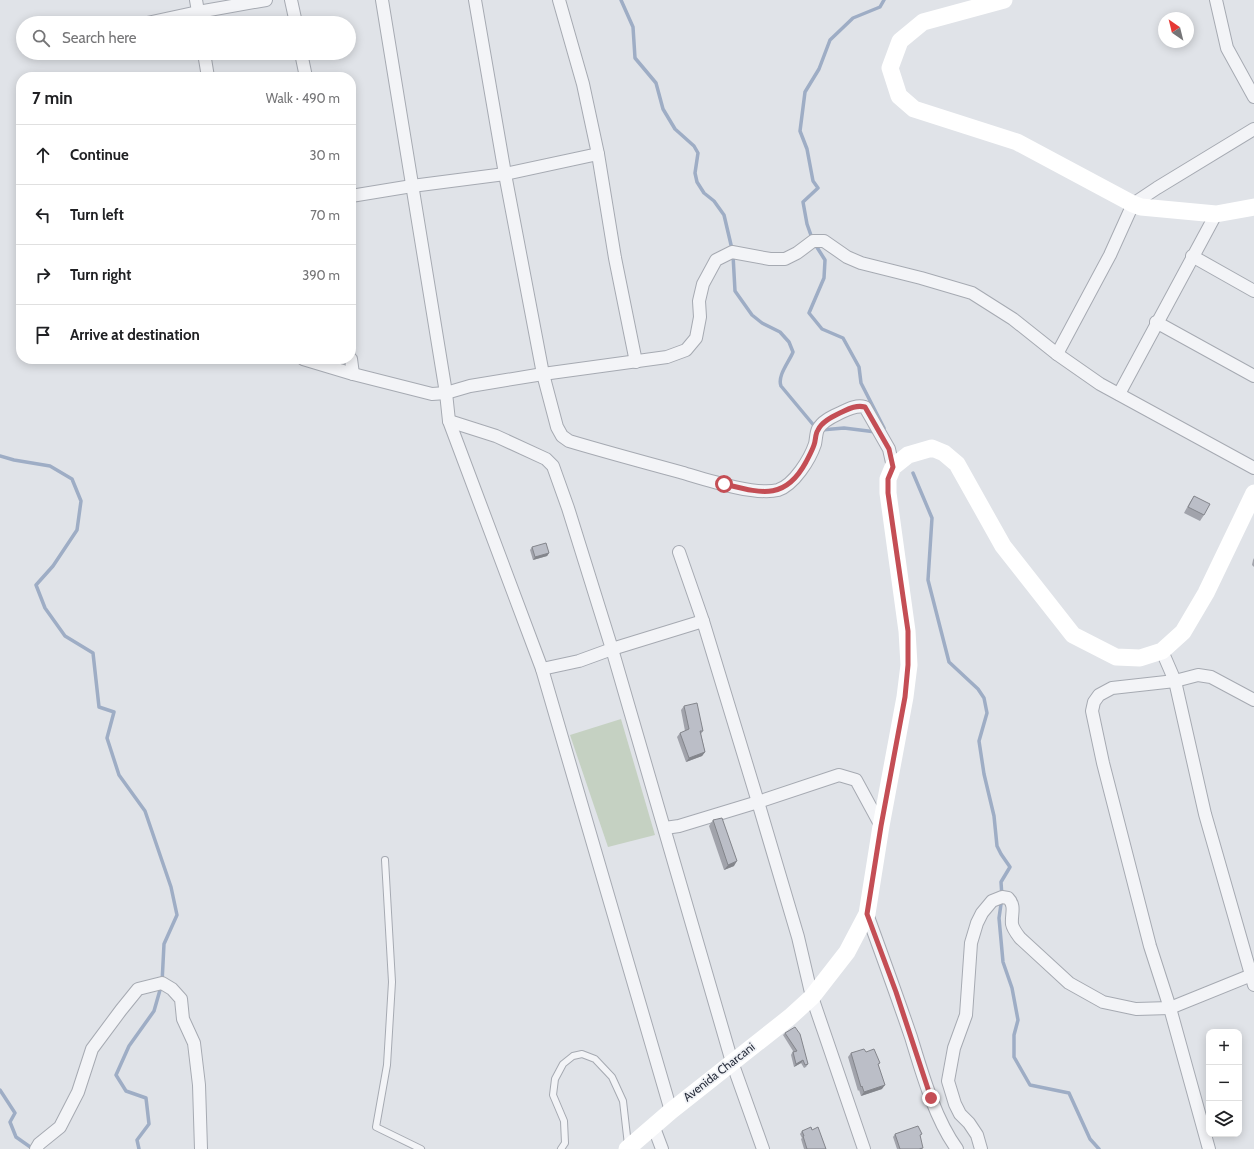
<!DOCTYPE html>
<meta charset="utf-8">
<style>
:root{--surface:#fff;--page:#f6f6f6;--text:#202124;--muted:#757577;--line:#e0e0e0}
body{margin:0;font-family:Cabin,sans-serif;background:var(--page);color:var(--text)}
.controls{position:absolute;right:12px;bottom:12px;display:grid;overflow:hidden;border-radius:8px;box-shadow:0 2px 10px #0003}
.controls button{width:36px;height:36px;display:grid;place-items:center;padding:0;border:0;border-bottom:1px solid var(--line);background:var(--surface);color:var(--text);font:20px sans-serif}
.compass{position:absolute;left:1158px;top:12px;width:36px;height:36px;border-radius:50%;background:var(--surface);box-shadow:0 2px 10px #0003;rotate:325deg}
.stop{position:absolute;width:12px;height:12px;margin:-9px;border:3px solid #c44e55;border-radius:50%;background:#fff}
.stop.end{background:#c44e55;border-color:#fff;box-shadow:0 1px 4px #0008}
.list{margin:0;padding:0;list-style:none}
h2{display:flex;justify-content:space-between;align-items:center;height:52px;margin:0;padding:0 16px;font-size:17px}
h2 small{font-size:13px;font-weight:400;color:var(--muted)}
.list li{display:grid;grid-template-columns:26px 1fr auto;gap:12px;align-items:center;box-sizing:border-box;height:60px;padding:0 16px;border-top:1px solid var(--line)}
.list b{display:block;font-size:15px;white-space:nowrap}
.list em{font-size:13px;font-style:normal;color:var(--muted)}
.icon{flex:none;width:22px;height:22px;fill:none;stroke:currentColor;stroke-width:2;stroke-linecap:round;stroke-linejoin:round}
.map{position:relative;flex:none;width:1254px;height:1149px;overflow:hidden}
.search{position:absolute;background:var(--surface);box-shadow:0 2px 10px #0003;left:16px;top:16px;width:340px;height:44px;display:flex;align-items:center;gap:10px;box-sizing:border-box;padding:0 14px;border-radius:22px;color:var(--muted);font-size:15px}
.panel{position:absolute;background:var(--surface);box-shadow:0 2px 10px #0003;left:16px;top:72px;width:340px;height:292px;border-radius:16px}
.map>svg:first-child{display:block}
.green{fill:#c5d1c2}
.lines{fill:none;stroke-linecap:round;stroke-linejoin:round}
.stream{stroke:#9eadc5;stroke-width:3.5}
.service-casing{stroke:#a6aab2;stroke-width:8}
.minor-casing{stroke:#a6aab2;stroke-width:14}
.service{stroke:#f3f4f7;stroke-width:6}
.minor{stroke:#f3f4f7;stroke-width:12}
.secondary{stroke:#fff;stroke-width:17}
.wall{fill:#a1a3ab}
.shaded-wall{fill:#83858b}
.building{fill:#bbbec7;stroke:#83858b}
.route{stroke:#c44e55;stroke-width:5}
.labels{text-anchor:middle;stroke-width:3.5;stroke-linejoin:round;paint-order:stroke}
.street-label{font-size:12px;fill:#2a303e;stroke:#f0f2f6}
</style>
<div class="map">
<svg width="1254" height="1149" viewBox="0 0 1254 1149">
<rect width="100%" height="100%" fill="#e0e3e8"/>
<polygon class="green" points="621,719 655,835 608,847 570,735"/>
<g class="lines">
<g class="stream">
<polyline points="621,0 633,27 635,58 656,83 663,109 675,129 694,146 698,153 695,173 697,182 704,193 714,201 724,215 732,249"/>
<path d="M733,255l2,36 17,24 10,8 18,9 9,10 4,10c-4,10 -16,24 -12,34l35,42"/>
<polyline points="884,428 861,383 859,367 843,338 822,329 809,313 824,278 825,260 813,241 807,224 803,202 818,188 813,181 807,149 800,131 805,92 819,69 830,40 853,18 880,7 884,0"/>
<polyline points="821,430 844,428 876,432"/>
<polyline points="0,456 14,460 50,466 72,479 81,501 77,530 53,566 36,585 45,608 65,636 93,653 99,707 114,712 107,738 119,775 145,811 171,887 177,915 164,944 162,983 154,1011 129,1046 116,1075 126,1091 146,1098 149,1124 137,1140 139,1149"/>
<polyline points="913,473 932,518 928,580 949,662 978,689 984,698 987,713 979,741 984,774 994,816 997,846 1001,854 1010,867 1001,882 1002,897 999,918 1003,962 1012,988 1018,1020 1014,1035 1014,1057 1030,1085 1069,1093 1090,1139 1099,1149"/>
<polyline points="0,1090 15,1113 10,1122 16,1137 33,1149"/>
</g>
<g class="service-casing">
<g id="service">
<polyline points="385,860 392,982 387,1065 376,1127 421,1149"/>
<polyline points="561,1149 565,1143 564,1121 553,1095 555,1079 563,1064 573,1056 582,1054 595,1059 612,1077 623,1101 628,1145"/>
</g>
</g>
<g class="minor-casing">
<g id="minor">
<polyline points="196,0 200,23"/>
<polyline points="291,0 296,23"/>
<polyline points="382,0 446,393 449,421 542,669 671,1111"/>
<path d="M475,0l30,174 38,200 14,53 5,9 7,5c37,11 74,21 111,31 24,7 75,24 98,18 16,-5 32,-31 37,-46 1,-4 1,-11 3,-15 5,-9 16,-13 24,-17 8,-4 15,-7 23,-5l24,42 4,18"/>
<polyline points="559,0 583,84 598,154 615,258 636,362"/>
<polyline points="1216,0 1227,48 1254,97"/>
<polyline points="147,23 198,12 266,0"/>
<polyline points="204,53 208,77"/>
<polyline points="301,53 306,77"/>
<polyline points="351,196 412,186 505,174 598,154"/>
<polyline points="1192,256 1254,291"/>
<polyline points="1156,322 1254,376"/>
<polyline points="1057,354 1110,255 1133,204 1157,188 1254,129"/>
<polyline points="303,359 353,374 432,394 446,393 470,386 543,374 667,357 686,350 696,338 700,317 699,301 703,284 716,260 732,252 770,259 785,259 797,253 813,241 824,241 847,257 861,263 921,278 972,293 1013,319 1057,354 1100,384 1254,468"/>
<polyline points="351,359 353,374"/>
<polyline points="1119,394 1216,214"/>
<polyline points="449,421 496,436 546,459 553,466 568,508 612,649 732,1062 763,1149"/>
<polyline points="679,552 703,621 758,802 798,937 812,997 864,1149"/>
<polyline points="1162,651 1175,681 1205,814 1254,985"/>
<polyline points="542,669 579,661 612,649 703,621"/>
<polyline points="665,828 679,826 758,802 839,775 856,780 881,826"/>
<path d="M867,914c15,41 30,82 44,123 11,36 24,82 46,112"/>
<polyline points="653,1125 662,1149"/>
<polyline points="36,1149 39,1144 60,1127 78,1092 92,1049 121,1010 138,989 162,983 172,989 181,999 183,1019 194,1043 199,1085 201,1149"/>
<path d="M981,1149l-4,-14 -8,-12 -9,-9 -5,-10 -7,-23 6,-33 12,-33 5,-72 6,-20 5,-10 10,-12 10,-4 6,1c8,8 3,16 4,26 1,5 5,10 8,14l49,45 34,19 33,7 34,-1 84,-34"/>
<polyline points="1209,1149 1170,1008 1150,946 1103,763 1092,711 1094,702 1099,695 1112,688 1175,681 1198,675 1211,677 1254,700"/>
</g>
</g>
<use href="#service" class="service"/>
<use href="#minor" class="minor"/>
<g class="secondary">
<polyline points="1004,0 923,22 900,41 890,68 899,96 914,109 1017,142 1133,204 1141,207 1216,214 1254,207"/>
<polyline points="627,1149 671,1111 790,1017 812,997 847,952 867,914 881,826 905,697 909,665 907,631 888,493 888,479 893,467 908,455 932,448 944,453 957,464 1003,546 1073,635 1116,657 1140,658 1162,651 1183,632 1206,593 1254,493"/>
</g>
</g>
<g class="wall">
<polygon points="1194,496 1204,515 1200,521 1184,513 1190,502"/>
<polygon points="532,547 549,553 547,556 533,560 530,550"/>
<polygon points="1254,558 1254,567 1252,565 1253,560"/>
<polygon points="684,706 703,731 701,734 705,752 702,756 686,762 677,737 680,733 685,731 681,710"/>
<polygon points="713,820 734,866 724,870 709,826"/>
<polygon points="785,1033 808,1064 806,1067 804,1068 801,1063 794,1067 791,1055 793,1051 783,1035"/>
<polygon points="866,1052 878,1065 882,1089 861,1096 859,1090 858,1091 848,1057 851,1053"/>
<polygon points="812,1130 826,1149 804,1149 801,1139 802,1138 800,1134 802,1131"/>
<polygon points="895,1134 920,1137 922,1149 897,1149 893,1137"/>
</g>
<g class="shaded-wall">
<polygon points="549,553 547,556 533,560 535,557"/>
<polygon points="705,752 702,756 686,762 689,758"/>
<polygon points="737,861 734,866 724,870 728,865"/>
<polygon points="803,1060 801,1063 794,1067 796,1064"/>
<polygon points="885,1085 882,1089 861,1096 864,1092"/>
</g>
<g class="building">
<polygon points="1194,496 1210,504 1204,515 1188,507"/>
<polygon points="546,543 549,553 535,557 532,547"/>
<polygon points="697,703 703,731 700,731 705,752 689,758 680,733 689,729 684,706"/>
<polygon points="722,818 737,861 728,865 713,820"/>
<polygon points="795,1027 800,1034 808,1064 805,1065 803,1060 796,1064 793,1052 797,1051 785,1033"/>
<polygon points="864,1049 866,1052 874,1049 880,1063 878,1064 885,1085 864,1092 862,1086 861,1087 851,1053"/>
<polygon points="918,1126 922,1134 920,1135 923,1148 919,1149 900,1149 895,1134"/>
<polygon points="811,1127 812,1130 818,1127 826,1149 807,1149 803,1136 804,1136 802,1131"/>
</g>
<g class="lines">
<path class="route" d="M724,484c37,9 61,17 82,-22 3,-6 6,-11 8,-17 2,-5 1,-11 4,-15 4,-9 16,-14 24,-18 8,-4 15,-7 23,-5l24,42 4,18 -5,12v14l20,138v34l-3,32 -24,129 -14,88 29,78 35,106"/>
</g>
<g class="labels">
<g class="street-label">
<text transform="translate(719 1072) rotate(-38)" y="4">Avenida Charcani</text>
</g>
</g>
</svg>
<div class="controls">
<button>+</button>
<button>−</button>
<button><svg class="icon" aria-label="layers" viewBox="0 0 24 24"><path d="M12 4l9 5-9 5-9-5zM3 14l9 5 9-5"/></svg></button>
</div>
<svg class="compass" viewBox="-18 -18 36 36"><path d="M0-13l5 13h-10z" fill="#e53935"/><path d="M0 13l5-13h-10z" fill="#757577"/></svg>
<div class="stop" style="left:724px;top:484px"></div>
<div class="stop end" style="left:931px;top:1098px"></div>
<div class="search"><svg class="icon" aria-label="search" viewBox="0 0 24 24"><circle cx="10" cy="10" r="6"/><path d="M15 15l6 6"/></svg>Search here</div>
<section class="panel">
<h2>7 min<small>Walk · 490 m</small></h2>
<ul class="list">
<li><svg class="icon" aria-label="ahead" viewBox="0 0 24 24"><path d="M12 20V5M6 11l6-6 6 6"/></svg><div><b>Continue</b></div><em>30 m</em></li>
<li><svg class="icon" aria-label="left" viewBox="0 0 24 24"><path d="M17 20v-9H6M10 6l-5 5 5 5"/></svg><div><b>Turn left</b></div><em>70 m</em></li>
<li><svg class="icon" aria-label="right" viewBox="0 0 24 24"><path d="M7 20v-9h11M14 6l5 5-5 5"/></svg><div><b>Turn right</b></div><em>390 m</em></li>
<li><svg class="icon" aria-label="arrive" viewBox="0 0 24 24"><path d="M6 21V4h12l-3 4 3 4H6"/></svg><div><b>Arrive at destination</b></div></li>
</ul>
</section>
</div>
